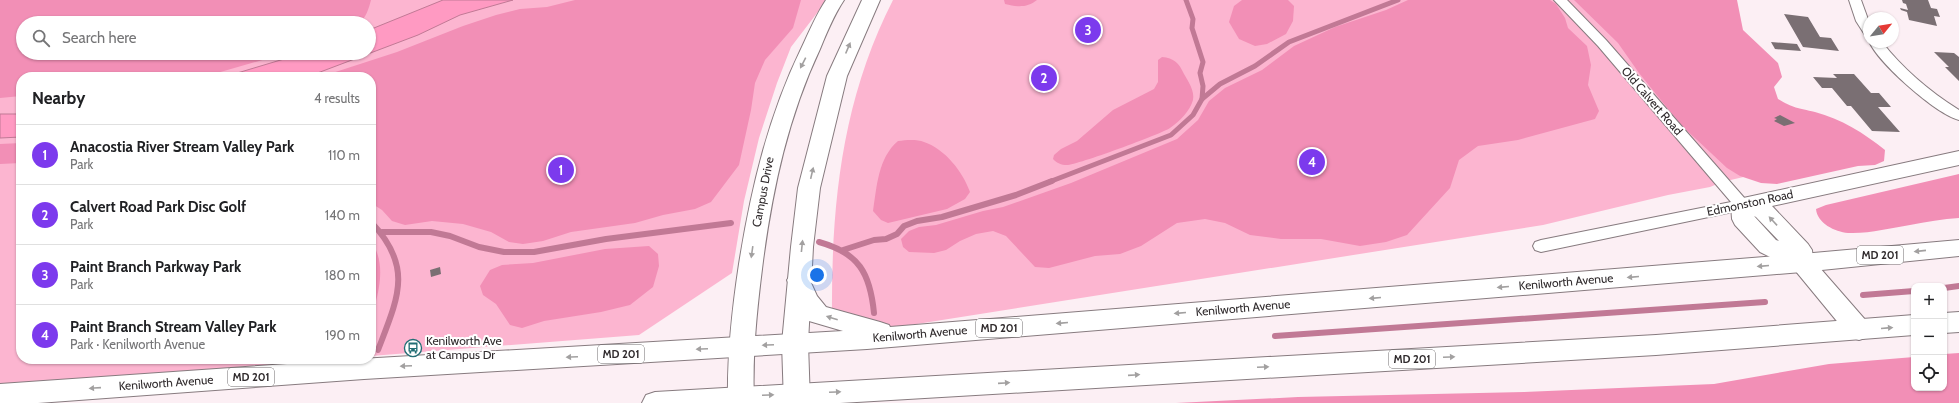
<!DOCTYPE html>
<meta charset="utf-8">
<style>
:root{--surface:#fff;--page:#f6f6f6;--text:#202124;--muted:#757577;--line:#e0e0e0;--accent:#7c3aed}
body{margin:0;font-family:Cabin,sans-serif;background:var(--page);color:var(--text)}
.controls{position:absolute;right:12px;bottom:12px;display:grid;overflow:hidden;border-radius:8px;box-shadow:0 1px 3px #0004}
.controls button{width:36px;height:36px;display:grid;place-items:center;padding:0;border:0;border-bottom:1px solid var(--line);background:var(--surface);color:var(--text);font:20px sans-serif}
.compass{position:absolute;left:1863px;top:12px;width:36px;height:36px;border-radius:50%;background:var(--surface);box-shadow:0 1px 3px #0004;rotate:60deg}
.you{position:absolute;left:817px;top:275px;width:14px;height:14px;margin:-10px;border:3px solid #fff;border-radius:50%;background:#1a73e8;box-shadow:0 0 0 6px #1a73e833}
.badge{display:grid;place-items:center;width:26px;height:26px;border-radius:50%;background:var(--accent);color:#fff;font-size:13px;font-weight:700}
.pin{position:absolute;translate:-50% -50%;border:2px solid #fff;box-shadow:0 1px 4px #0006}
.list{margin:0;padding:0;list-style:none}
h2{display:flex;justify-content:space-between;align-items:center;height:52px;margin:0;padding:0 16px;font-size:17px}
h2 small{font-size:13px;font-weight:400;color:var(--muted)}
.list li{display:grid;grid-template-columns:26px 1fr auto;gap:12px;align-items:center;box-sizing:border-box;height:60px;padding:0 16px;border-top:1px solid var(--line)}
.list b{display:block;font-size:15px;white-space:nowrap}
.list p{margin:0;font-size:13px;white-space:nowrap;color:var(--muted)}
.list em{font-size:13px;font-style:normal;color:var(--muted)}
.icon{flex:none;width:22px;height:22px;fill:none;stroke:currentColor;stroke-width:2;stroke-linecap:round;stroke-linejoin:round}
.map{position:relative;flex:none;width:1959px;height:403px;overflow:hidden}
.search{position:absolute;background:var(--surface);box-shadow:0 1px 3px #0004;left:16px;top:16px;width:360px;height:44px;display:flex;align-items:center;gap:10px;box-sizing:border-box;padding:0 14px;border-radius:22px;color:var(--muted);font-size:15px}
.panel{position:absolute;background:var(--surface);box-shadow:0 1px 3px #0004;left:16px;top:72px;width:360px;height:292px;border-radius:16px}
.map>svg:first-child{display:block}
.green{fill:#fcb5d0;fill-rule:evenodd}
.forest{fill:#f28fb6}
.water{fill:#ff9ac2;stroke:#c17995}
.lines{fill:none;stroke-linecap:round;stroke-linejoin:round}
.stream-far1{stroke:#c17995;stroke-width:5}
.stream{stroke:#c17995;stroke-width:6}
.building{fill:#7a6f73}
.street-casing{stroke:#877b7f;stroke-width:2}
.secondary-casing{stroke:#877b7f;stroke-width:2}
.primary-casing{stroke:#877b7f;stroke-width:2}
.street{fill:#fff;fill-rule:evenodd}
.secondary{fill:#fff;fill-rule:evenodd}
.primary{fill:#fff;fill-rule:evenodd}
.oneway{fill:#a2a0a0}
.labels{text-anchor:middle;stroke-width:4;stroke-linejoin:round;paint-order:stroke}
.shield{fill:#fff;stroke:#6e6b6c;stroke-width:1}
.shield-label{font-size:11px;font-weight:bold;fill:#302b2d}
.street-label{font-size:12px;fill:#302b2d;stroke:#fff}
.poi-label{font-size:12px;fill:#302b2d;stroke:#fff;text-anchor:start}
</style>
<div class="map">
<svg width="1959" height="403" viewBox="0 0 1959 403">
<rect width="100%" height="100%" fill="#fceff4"/>
<g class="green">
<path d="M0,0h827l-36,47 -14,36 -18,55 -15,63 -12,72 -93,62 -268,21v-279h-350v282h316l-337,27zM23,23h346v30h-346z"/>
<path d="M893,0h740l154,167 -65,15 -12,5 -42,8 -125,30 -683,108 -28,-13c-1,-113 9,-218 61,-320z"/>
</g>
<g class="forest">
<path d="M0,0h371c-2,8 -5,18 -12,23h-336v30h258l-15,6 -63,18h-182v19l-21,2z"/>
<polygon points="575,0 801,0 793,28 765,60 755,83 751,110 739,165 711,202 695,209 663,215 635,223 571,232 543,241 523,244 509,242 491,232 463,224 432,221 405,225 392,221 382,210 371,203 371,77 320,77 397,52 463,26 496,15 520,9 547,7"/>
<path d="M1004,0h33c-10,8 -20,7 -32,4z"/>
<polygon points="1242,0 1288,0 1294,6 1293,21 1286,34 1267,44 1255,46 1239,39 1229,22 1234,6"/>
<polygon points="1408,0 1550,0 1556,4 1565,18 1568,28 1587,46 1591,65 1588,85 1599,111 1595,119 1518,140 1478,146 1459,160 1450,188 1407,235 1386,242 1360,246 1321,239 1281,239 1250,235 1225,223 1205,219 1177,223 1141,246 1120,254 1095,256 1049,268 1035,267 1006,236 993,231 976,234 960,241 946,250 934,253 909,252 903,247 901,239 909,231 919,227 936,225 983,211 1003,207 1071,183 1177,139 1198,120 1209,101 1225,88 1262,70 1294,46 1335,27 1386,10"/>
<path d="M1574,0h163l6,30 35,33 4,14 -8,10 4,12c15,9 20,9 37,13 26,7 49,21 70,38l-1,11 -9,4 -17,1 -81,18 -16,-1 -21,-7 -13,-8 -46,-43 -42,-52 -21,-30z"/>
<path d="M1162,57c12,1 17,6 22,17 4,7 11,17 9,26 -3,11 -13,21 -23,28 -9,6 -93,37 -103,37 -6,0 -10,-2 -14,-6l1,-4 7,-6 16,-8 36,-31 41,-21 4,-7v-22z"/>
<path d="M898,141c8,-1 19,-2 26,1 21,7 39,30 46,50l-5,7 -18,10 -59,14 -7,-3 -8,-9c4,-25 5,-53 25,-70z"/>
<polygon points="21,143 21,163 0,164 0,144"/>
<path d="M1959,174v44c-16,1 -33,4 -49,7 -20,3 -41,9 -62,8 -13,-1 -31,-10 -32,-24l10,-4z"/>
<path d="M371,241c16,23 8,52 0,77z"/>
<polygon points="649,246 658,254 659,266 653,287 630,305 601,312 544,321 522,328 510,325 496,304 483,295 480,286 490,270 502,265 533,263 605,249"/>
<polygon points="1959,353 1959,403 1176,403 1298,397 1524,392 1714,384 1829,364 1914,357 1914,388 1944,388 1944,354"/>
</g>
<g class="water">
<polygon points="443,0 513,0 460,15 418,35 307,77 224,77 304,53 369,53 369,30"/>
<polygon points="0,114 21,114 21,137 0,138"/>
</g>
<g class="lines">
<g class="stream-far1">
<polyline points="1186,0 1193,19 1192,28 1203,62 1200,73 1203,86 1202,99"/>
<polyline points="1049,182 1171,135 1193,115 1202,99 1220,84 1255,66 1289,42 1398,0"/>
</g>
<g class="stream">
<path d="M371,222c43,45 27,76 7,128"/>
<polyline points="382,232 431,232 450,236 479,247 504,252 534,252 606,239 731,223"/>
<path d="M819,242c40,11 51,31 55,71"/>
<polyline points="843,250 874,240 886,239 897,234 904,226 917,221 942,217 1016,195 1052,181"/>
<polyline points="1944,288 1959,286"/>
<polyline points="1863,295 1914,291"/>
<polyline points="1275,336 1765,302"/>
</g>
</g>
<g class="building">
<polygon points="1902,0 1928,0 1931,8 1937,9 1940,17 1934,16 1937,26 1909,20 1907,12 1901,10 1900,8 1908,10 1906,4 1903,3"/>
<polygon points="1784,14 1808,17 1820,37 1831,38 1839,51 1803,47"/>
<polygon points="1771,42 1797,44 1801,51 1775,49"/>
<polygon points="1934,52 1954,53 1959,57 1959,81 1945,67 1949,67"/>
<polygon points="1833,74 1854,74 1871,93 1879,93 1891,107 1878,107 1900,132 1872,131 1851,106 1847,106 1832,88 1822,88 1813,77 1837,78"/>
<polygon points="1780,115 1795,123 1784,126 1774,121 1777,119 1774,118"/>
<polygon points="440,267 441,274 431,277 430,270"/>
</g>
<g class="lines">
<g class="street-casing">
<g id="street">
<polygon points="1554,0 1567,0 1606,40 1747,201 1750,205 1747,209 1541,252 1535,250 1533,246 1535,242 1541,240 1731,202 1598,46"/>
<polygon points="1849,0 1861,0 1869,22 1869,36 1865,35 1856,21"/>
<path d="M1869,41l13,1c21,27 47,49 77,68v10c-23,-6 -81,-57 -90,-79z"/>
</g>
</g>
<g class="secondary-casing">
<g id="secondary">
<path d="M826,0h18c-10,15 -17,32 -24,49 -32,68 -47,138 -57,212 -6,47 -11,94 -9,142h-26c-1,-47 4,-93 11,-139 12,-75 29,-147 62,-215 8,-17 15,-34 25,-49z"/>
<polygon points="862,0 880,0 847,76 820,188 813,247 808,343 810,403 784,403 782,343 791,247 798,188 827,76"/>
<path d="M1959,151v14l-187,41 36,38 4,6 1,10 55,63 3,7 -3,7 -9,3 -9,-3 -56,-68 -34,-17 -25,-27 -3,-6 -1,-14 3,-5zM1754,216l2,1 23,24 -3,-1z"/>
</g>
</g>
<g class="primary-casing">
<g id="primary">
<polygon points="1959,240 1959,256 1802,272 867,349 364,379 38,403 0,403 0,384 360,359 843,331 809,321 798,306 787,280 791,274 799,271 807,274 817,296 826,307 880,322 889,325 890,327 1802,254"/>
<polygon points="1959,312 1959,332 1944,333 1944,313"/>
<polygon points="1914,315 1914,335 1656,355 840,403 642,403 646,395 655,392 1656,335"/>
</g>
</g>
<use href="#street" class="street"/>
<use href="#secondary" class="secondary"/>
<use href="#primary" class="primary"/>
</g>
<defs><path id="oneway-solid" d="M-6-.8H1V-3.2L6.5 0L1 3.2V.8H-6Z"/></defs>
<g class="oneway">
<use href="#oneway-solid" transform="translate(848 48) rotate(-67)"/>
<use href="#oneway-solid" transform="translate(803 63) rotate(117)"/>
<use href="#oneway-solid" transform="translate(812 173) rotate(-77)"/>
<use href="#oneway-solid" transform="translate(1773 221) rotate(-133)"/>
<use href="#oneway-solid" transform="translate(802 246) rotate(-84)"/>
<use href="#oneway-solid" transform="translate(1920 251) rotate(174)"/>
<use href="#oneway-solid" transform="translate(752 252) rotate(98)"/>
<use href="#oneway-solid" transform="translate(1763 266) rotate(175)"/>
<use href="#oneway-solid" transform="translate(1633 277) rotate(175)"/>
<use href="#oneway-solid" transform="translate(1503 287) rotate(175)"/>
<use href="#oneway-solid" transform="translate(1375 298) rotate(175)"/>
<use href="#oneway-solid" transform="translate(1180 313) rotate(175)"/>
<use href="#oneway-solid" transform="translate(832 318) rotate(-163)"/>
<use href="#oneway-solid" transform="translate(1062 323) rotate(175)"/>
<use href="#oneway-solid" transform="translate(1887 328) rotate(-5)"/>
<use href="#oneway-solid" transform="translate(768 345) rotate(177)"/>
<use href="#oneway-solid" transform="translate(702 349) rotate(177)"/>
<use href="#oneway-solid" transform="translate(572 357) rotate(177)"/>
<use href="#oneway-solid" transform="translate(1449 357) rotate(-3)"/>
<use href="#oneway-solid" transform="translate(406 366) rotate(177)"/>
<use href="#oneway-solid" transform="translate(1263 367) rotate(-3)"/>
<use href="#oneway-solid" transform="translate(1134 375) rotate(-4)"/>
<use href="#oneway-solid" transform="translate(1004 383) rotate(-4)"/>
<use href="#oneway-solid" transform="translate(95 388) rotate(176)"/>
<use href="#oneway-solid" transform="translate(835 392) rotate(-3)"/>
<use href="#oneway-solid" transform="translate(768 395) rotate(-3)"/>
</g>
<defs>
<g id="bus-ring" transform="scale(0.9)"><circle r="9.5" fill="#fff" stroke="#236e75" stroke-width="1.5"/><path d="M-5-6H5V4H4V6H2V4H-2V6H-4V4H-5ZM-3.5-4V0h7V-4ZM-3.5 1.2v1.5H-2V1.2ZM2 1.2v1.5H3.5V1.2Z" fill="#236e75"/></g>
</defs>
<g fill-rule="evenodd">
<use href="#bus-ring" x="413" y="348"/>
</g>
<g class="labels">
<g class="shield">
<rect x="1857" y="246" width="46" height="18" rx="3"/>
<rect x="976" y="319" width="46" height="18" rx="3"/>
<rect x="598" y="345" width="46" height="18" rx="3"/>
<rect x="1389" y="350" width="46" height="18" rx="3"/>
<rect x="228" y="368" width="46" height="18" rx="3"/>
</g>
<g class="shield-label">
<text x="1880" y="259">MD 201</text>
<text x="999" y="332">MD 201</text>
<text x="621" y="358">MD 201</text>
<text x="1412" y="363">MD 201</text>
<text x="251" y="381">MD 201</text>
</g>
<g class="street-label">
<text transform="translate(1652 101) rotate(49)" y="4">Old Calvert Road</text>
<text transform="translate(763 192) rotate(-79)" y="4">Campus Drive</text>
<text transform="translate(1750 203) rotate(-12)" y="4">Edmonston Road</text>
<text transform="translate(1566 282) rotate(-5)" y="4">Kenilworth Avenue</text>
<text transform="translate(1243 308) rotate(-5)" y="4">Kenilworth Avenue</text>
<text transform="translate(920 334) rotate(-5)" y="4">Kenilworth Avenue</text>
<text transform="translate(166 383) rotate(-4)" y="4">Kenilworth Avenue</text>
</g>
<g class="poi-label">
<text x="426" y="345">Kenilworth Ave<tspan x="426" dy="14">at Campus Dr</tspan></text>
</g>
</g>
</svg>
<div class="controls">
<button>+</button>
<button>−</button>
<button><svg class="icon" aria-label="locate" viewBox="0 0 24 24"><circle cx="12" cy="12" r="6"/><path d="M12 2v4M12 18v4M2 12h4M18 12h4"/></svg></button>
</div>
<svg class="compass" viewBox="-18 -18 36 36"><path d="M0-13l5 13h-10z" fill="#e53935"/><path d="M0 13l5-13h-10z" fill="#757577"/></svg>
<div class="you"></div>
<div class="pin badge" style="left:561px;top:170px">1</div>
<div class="pin badge" style="left:1044px;top:78px">2</div>
<div class="pin badge" style="left:1088px;top:30px">3</div>
<div class="pin badge" style="left:1312px;top:162px">4</div>
<div class="search"><svg class="icon" aria-label="search" viewBox="0 0 24 24"><circle cx="10" cy="10" r="6"/><path d="M15 15l6 6"/></svg>Search here</div>
<section class="panel">
<h2>Nearby<small>4 results</small></h2>
<ul class="list">
<li><span class="badge">1</span><div><b>Anacostia River Stream Valley Park</b><p>Park</p></div><em>110 m</em></li>
<li><span class="badge">2</span><div><b>Calvert Road Park Disc Golf</b><p>Park</p></div><em>140 m</em></li>
<li><span class="badge">3</span><div><b>Paint Branch Parkway Park</b><p>Park</p></div><em>180 m</em></li>
<li><span class="badge">4</span><div><b>Paint Branch Stream Valley Park</b><p>Park · Kenilworth Avenue</p></div><em>190 m</em></li>
</ul>
</section>
</div>
